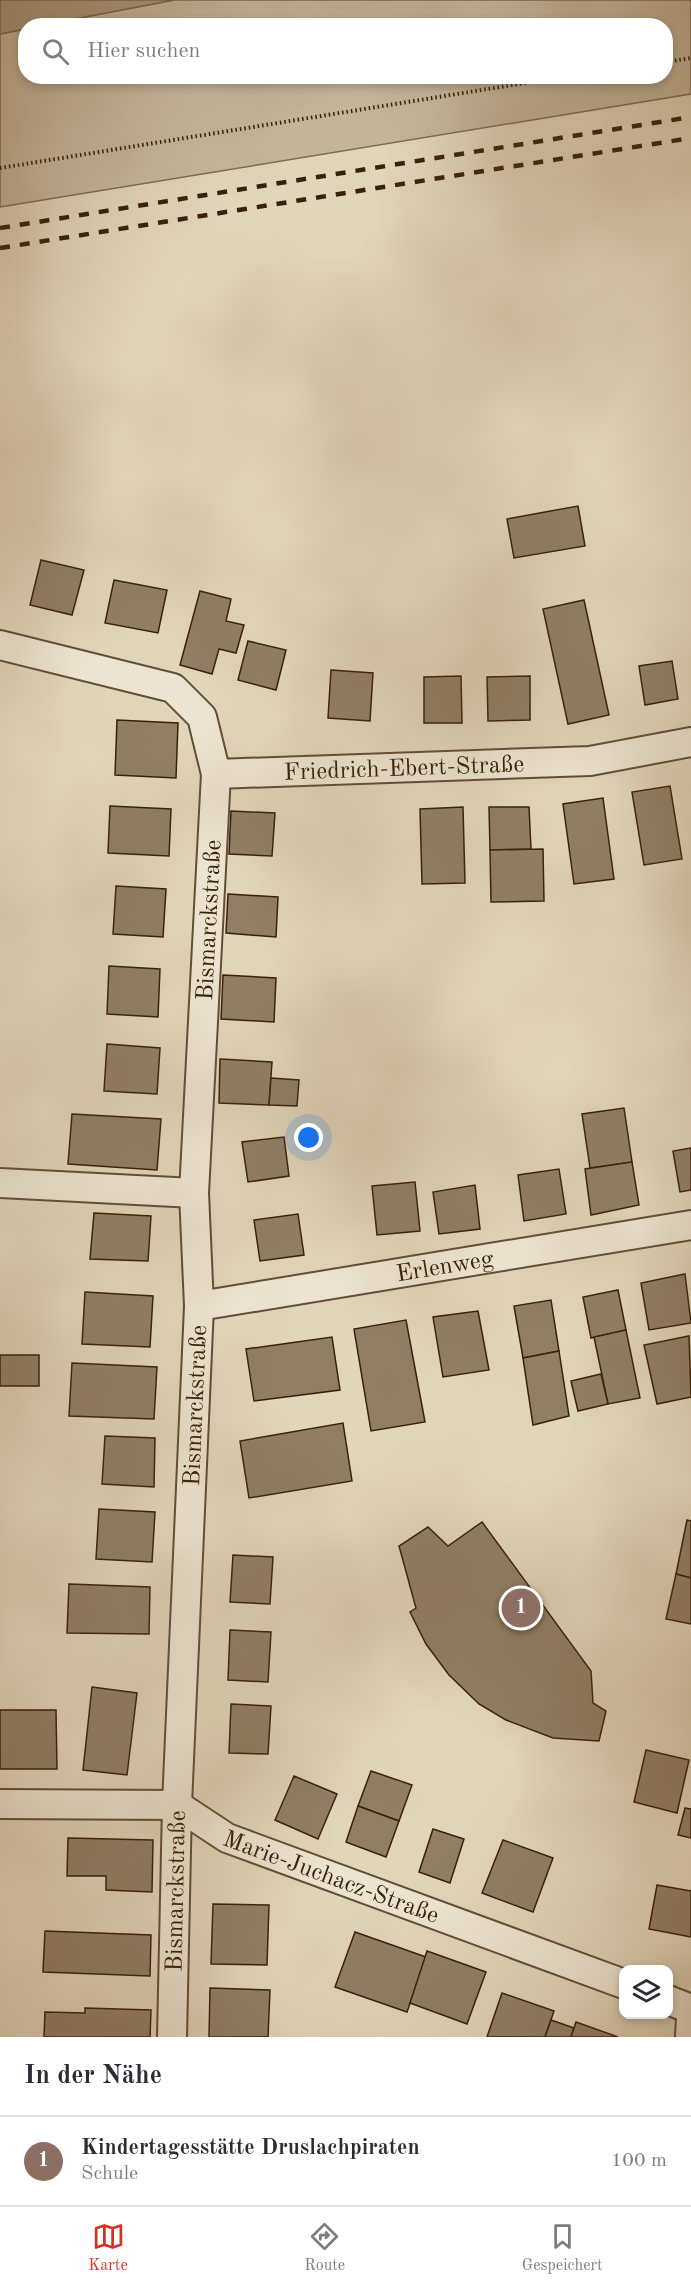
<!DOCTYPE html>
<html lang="de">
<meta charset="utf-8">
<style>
:root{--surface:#fff;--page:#f2f2f3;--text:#2b2b33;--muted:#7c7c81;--line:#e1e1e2;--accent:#d93025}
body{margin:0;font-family:"Old Standard TT",serif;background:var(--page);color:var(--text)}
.controls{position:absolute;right:18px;bottom:18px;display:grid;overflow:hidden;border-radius:12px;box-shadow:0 3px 9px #0003}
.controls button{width:54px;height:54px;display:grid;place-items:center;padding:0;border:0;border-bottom:2px solid var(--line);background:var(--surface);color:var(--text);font:30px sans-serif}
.you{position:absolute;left:309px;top:1138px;width:21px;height:21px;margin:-15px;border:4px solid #fff;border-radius:50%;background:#1a73e8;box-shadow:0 0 0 9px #1a73e833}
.badge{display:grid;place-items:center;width:39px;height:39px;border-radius:50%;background:var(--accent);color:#fff;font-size:20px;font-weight:700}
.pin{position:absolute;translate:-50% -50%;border:3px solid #fff;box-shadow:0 2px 6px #0006}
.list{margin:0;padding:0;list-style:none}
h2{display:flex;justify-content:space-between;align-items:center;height:78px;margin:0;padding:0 24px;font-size:26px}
h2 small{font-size:20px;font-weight:400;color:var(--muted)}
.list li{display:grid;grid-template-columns:39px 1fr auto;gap:18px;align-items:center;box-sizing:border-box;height:90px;padding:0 24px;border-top:2px solid var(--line)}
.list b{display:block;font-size:22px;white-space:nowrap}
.list p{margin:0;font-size:20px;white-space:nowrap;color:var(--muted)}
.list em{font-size:20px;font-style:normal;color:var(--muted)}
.icon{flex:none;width:33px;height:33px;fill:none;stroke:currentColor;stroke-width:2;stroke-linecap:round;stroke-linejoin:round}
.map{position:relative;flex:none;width:691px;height:2037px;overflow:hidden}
.search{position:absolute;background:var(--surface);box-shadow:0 3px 9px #0003;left:18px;right:18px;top:18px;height:66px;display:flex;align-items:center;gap:15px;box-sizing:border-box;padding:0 21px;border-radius:24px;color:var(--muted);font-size:22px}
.sheet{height:168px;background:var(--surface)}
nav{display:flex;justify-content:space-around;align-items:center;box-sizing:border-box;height:84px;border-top:2px solid var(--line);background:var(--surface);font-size:16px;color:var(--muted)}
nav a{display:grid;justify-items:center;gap:3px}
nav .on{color:var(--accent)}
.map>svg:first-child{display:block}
.green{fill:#c4b69c;stroke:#7e6c52;stroke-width:1.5}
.water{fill:#a8987d;stroke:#7c684e;stroke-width:1.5}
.building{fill:#907f65;stroke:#392108;stroke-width:1.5}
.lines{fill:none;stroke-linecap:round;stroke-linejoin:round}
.street-casing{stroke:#634e34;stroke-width:32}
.path{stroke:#392108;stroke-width:4;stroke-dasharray:1.5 3;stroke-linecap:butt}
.street{stroke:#ece4d2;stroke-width:28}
.rail{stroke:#392108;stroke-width:4.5;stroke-dasharray:10 10;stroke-linecap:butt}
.labels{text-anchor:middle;stroke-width:5;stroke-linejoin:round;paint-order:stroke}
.street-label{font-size:24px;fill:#392108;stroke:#ece4d2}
</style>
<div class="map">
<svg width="691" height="2037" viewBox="0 0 691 2037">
<rect width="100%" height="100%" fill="#e1d5ba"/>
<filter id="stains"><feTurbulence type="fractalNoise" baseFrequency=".00333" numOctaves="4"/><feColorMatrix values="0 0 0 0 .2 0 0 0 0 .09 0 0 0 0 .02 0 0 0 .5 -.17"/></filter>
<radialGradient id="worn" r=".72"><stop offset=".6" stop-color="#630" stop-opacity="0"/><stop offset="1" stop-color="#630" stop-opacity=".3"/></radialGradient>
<polygon class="green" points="174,0 691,0 691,94 0,207 0,34 25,29 26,76 666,76 666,26 43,25"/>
<polygon class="water" points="0,0 174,0 43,25 26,26 25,29 0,34"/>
<g class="building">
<polygon points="578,506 585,546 514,558 507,519"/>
<polygon points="41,560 84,570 72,615 30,605"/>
<polygon points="114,580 167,590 158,633 105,623"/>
<polygon points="200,591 231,599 226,621 244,625 236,653 219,649 212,674 180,665"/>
<polygon points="584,600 609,715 568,724 543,609"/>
<polygon points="248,641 286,650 276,690 238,680"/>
<polygon points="672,661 678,699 645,705 639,666"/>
<polygon points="331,670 373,673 370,721 328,718"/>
<polygon points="461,676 462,723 424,723 424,677"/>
<polygon points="530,676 530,720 488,721 487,677"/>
<polygon points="117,720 178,723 176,778 115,775"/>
<polygon points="670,786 682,859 644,865 632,792"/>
<polygon points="603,798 614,879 574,884 563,804"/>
<polygon points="110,806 171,809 169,856 108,853"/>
<polygon points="463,807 465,883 422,884 420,809"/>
<polygon points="489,807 529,807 531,849 490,850"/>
<polygon points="231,811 275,813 272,856 229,854"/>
<polygon points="543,849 544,901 491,902 490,850"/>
<polygon points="116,886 166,889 163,937 113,934"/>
<polygon points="228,894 278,897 276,937 226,933"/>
<polygon points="109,966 160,969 158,1017 107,1014"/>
<polygon points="223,975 276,978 274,1022 221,1019"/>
<polygon points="107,1044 160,1048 157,1094 104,1091"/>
<polygon points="220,1059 272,1062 269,1105 219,1103"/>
<polygon points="271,1078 299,1080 297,1106 269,1105"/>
<polygon points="624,1108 632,1162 590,1168 582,1114"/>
<polygon points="72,1114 161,1119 157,1170 68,1164"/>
<polygon points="284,1137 289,1176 248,1182 242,1142"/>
<polygon points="691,1148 691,1190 680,1192 673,1151"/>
<polygon points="632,1162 639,1205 591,1215 585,1169"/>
<polygon points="559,1169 566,1214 524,1221 518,1175"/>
<polygon points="415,1182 420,1231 377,1235 372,1186"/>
<polygon points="475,1185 480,1229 439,1234 433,1192"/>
<polygon points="94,1213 151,1216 148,1261 90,1259"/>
<polygon points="298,1214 304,1255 260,1261 254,1220"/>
<polygon points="685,1274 691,1323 649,1330 641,1283"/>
<polygon points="618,1290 626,1330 591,1338 583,1297"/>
<polygon points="85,1292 153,1296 150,1347 82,1344"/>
<polygon points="551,1300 559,1351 523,1358 514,1306"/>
<polygon points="478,1311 489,1370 443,1377 433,1317"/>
<polygon points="406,1320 425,1422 371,1431 354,1329"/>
<polygon points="626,1330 640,1398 608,1404 594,1337"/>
<polygon points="689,1336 691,1397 657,1404 644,1345"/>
<polygon points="332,1337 340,1390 254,1401 246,1349"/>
<polygon points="559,1351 569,1416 533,1425 523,1358"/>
<rect x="0" y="1355" width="39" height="31"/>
<polygon points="72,1363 157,1367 154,1419 69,1416"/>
<polygon points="601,1374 608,1404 578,1411 571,1381"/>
<polygon points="343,1423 352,1481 249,1498 240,1441"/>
<polygon points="105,1436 155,1438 154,1487 102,1484"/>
<polygon points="99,1509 155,1512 152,1562 96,1559"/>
<polygon points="687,1520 691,1521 691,1578 676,1574"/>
<polygon points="482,1522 591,1671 593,1703 606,1711 599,1741 553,1738 506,1720 479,1704 449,1675 426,1644 410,1612 416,1608 399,1546 428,1527 448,1546"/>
<polygon points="233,1555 273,1557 270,1604 230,1602"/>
<polygon points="676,1574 691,1578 691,1624 666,1619"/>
<polygon points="69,1584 150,1587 149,1634 67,1633"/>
<polygon points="230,1630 271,1632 268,1682 228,1680"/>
<polygon points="92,1687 137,1693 127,1775 83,1770"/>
<polygon points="231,1704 271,1706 268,1754 229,1753"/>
<polygon points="0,1710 56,1710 57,1769 0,1769"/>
<polygon points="646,1750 689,1760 677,1813 634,1802"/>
<polygon points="371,1771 412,1785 399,1821 358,1806"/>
<polygon points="294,1776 337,1794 318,1839 275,1820"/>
<polygon points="358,1806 399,1821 386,1857 346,1842"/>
<polygon points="685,1808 691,1809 691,1838 678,1835"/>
<polygon points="433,1829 464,1839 450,1883 419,1872"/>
<polygon points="68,1838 153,1840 152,1892 106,1890 106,1876 67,1876"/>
<polygon points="503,1840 553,1858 533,1912 482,1893"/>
<polygon points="657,1885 691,1891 691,1937 649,1929"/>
<polygon points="213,1904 269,1905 267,1965 211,1964"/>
<polygon points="45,1931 151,1935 150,1976 43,1972"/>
<polygon points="355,1932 426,1957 407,2012 335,1987"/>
<polygon points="427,1951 486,1972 467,2024 410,2003"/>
<polygon points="210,1988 270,1990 268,2037 209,2037"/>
<polygon points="502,1993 554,2011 545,2037 487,2037"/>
<polygon points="85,2008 151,2010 150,2037 44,2037 45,2012 85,2013"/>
<polygon points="551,2020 574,2028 571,2037 545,2037"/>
<polygon points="576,2022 618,2037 571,2037"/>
</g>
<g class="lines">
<g class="street-casing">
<g id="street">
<path id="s1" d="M0,645l173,43 29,29 14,57 374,-13 101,-19"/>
<polyline points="0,1183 194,1193"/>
<path id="s2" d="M199,1306l492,-81"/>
<path id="s3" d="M0,1804l177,1 50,33 397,146"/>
<polyline points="668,2000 691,2009"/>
<path id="s4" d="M172,2037l5,-232 22,-499 -5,-113 22,-419"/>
<polyline points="690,2037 691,2018"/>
</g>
</g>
<g class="path">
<polyline points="666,62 691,58"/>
<polyline points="0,168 568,76"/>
</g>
<use href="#street" class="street"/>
<g class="rail">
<polyline points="0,228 691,117"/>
<polyline points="0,248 691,138"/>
</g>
</g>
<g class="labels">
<g class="street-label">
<text dy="8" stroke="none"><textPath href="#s1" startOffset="466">Friedrich-Ebert-Straße</textPath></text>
<text dy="8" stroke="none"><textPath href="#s4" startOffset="1118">Bismarckstraße</textPath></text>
<text dy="8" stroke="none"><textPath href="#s2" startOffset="249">Erlenweg</textPath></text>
<text dy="8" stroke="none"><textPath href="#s4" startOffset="632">Bismarckstraße</textPath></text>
<text dy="8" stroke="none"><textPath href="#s3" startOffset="348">Marie-Juchacz-Straße</textPath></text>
<text dy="8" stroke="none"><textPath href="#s4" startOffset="146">Bismarckstraße</textPath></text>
</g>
</g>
<rect width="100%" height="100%" filter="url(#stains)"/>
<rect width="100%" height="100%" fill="url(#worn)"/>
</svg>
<div class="controls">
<button><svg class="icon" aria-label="layers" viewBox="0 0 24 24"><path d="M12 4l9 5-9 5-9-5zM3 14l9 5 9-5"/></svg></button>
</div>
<div class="you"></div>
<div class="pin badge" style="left:521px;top:1608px;background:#8d6e63">1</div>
<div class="search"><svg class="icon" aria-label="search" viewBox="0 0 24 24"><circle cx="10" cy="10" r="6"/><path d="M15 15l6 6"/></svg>Hier suchen</div>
</div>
<section class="sheet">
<h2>In der Nähe<small></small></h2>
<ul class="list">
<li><span class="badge" style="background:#8d6e63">1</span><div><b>Kindertagesstätte Druslachpiraten</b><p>Schule</p></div><em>100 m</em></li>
</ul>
</section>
<nav>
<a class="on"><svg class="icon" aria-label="map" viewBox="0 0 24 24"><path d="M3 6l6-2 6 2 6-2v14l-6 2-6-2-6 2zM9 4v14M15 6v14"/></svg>Karte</a>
<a><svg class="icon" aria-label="directions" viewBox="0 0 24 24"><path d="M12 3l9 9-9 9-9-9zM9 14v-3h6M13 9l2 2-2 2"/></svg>Route</a>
<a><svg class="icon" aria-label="saved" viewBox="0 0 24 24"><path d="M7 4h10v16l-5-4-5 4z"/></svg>Gespeichert</a>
</nav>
